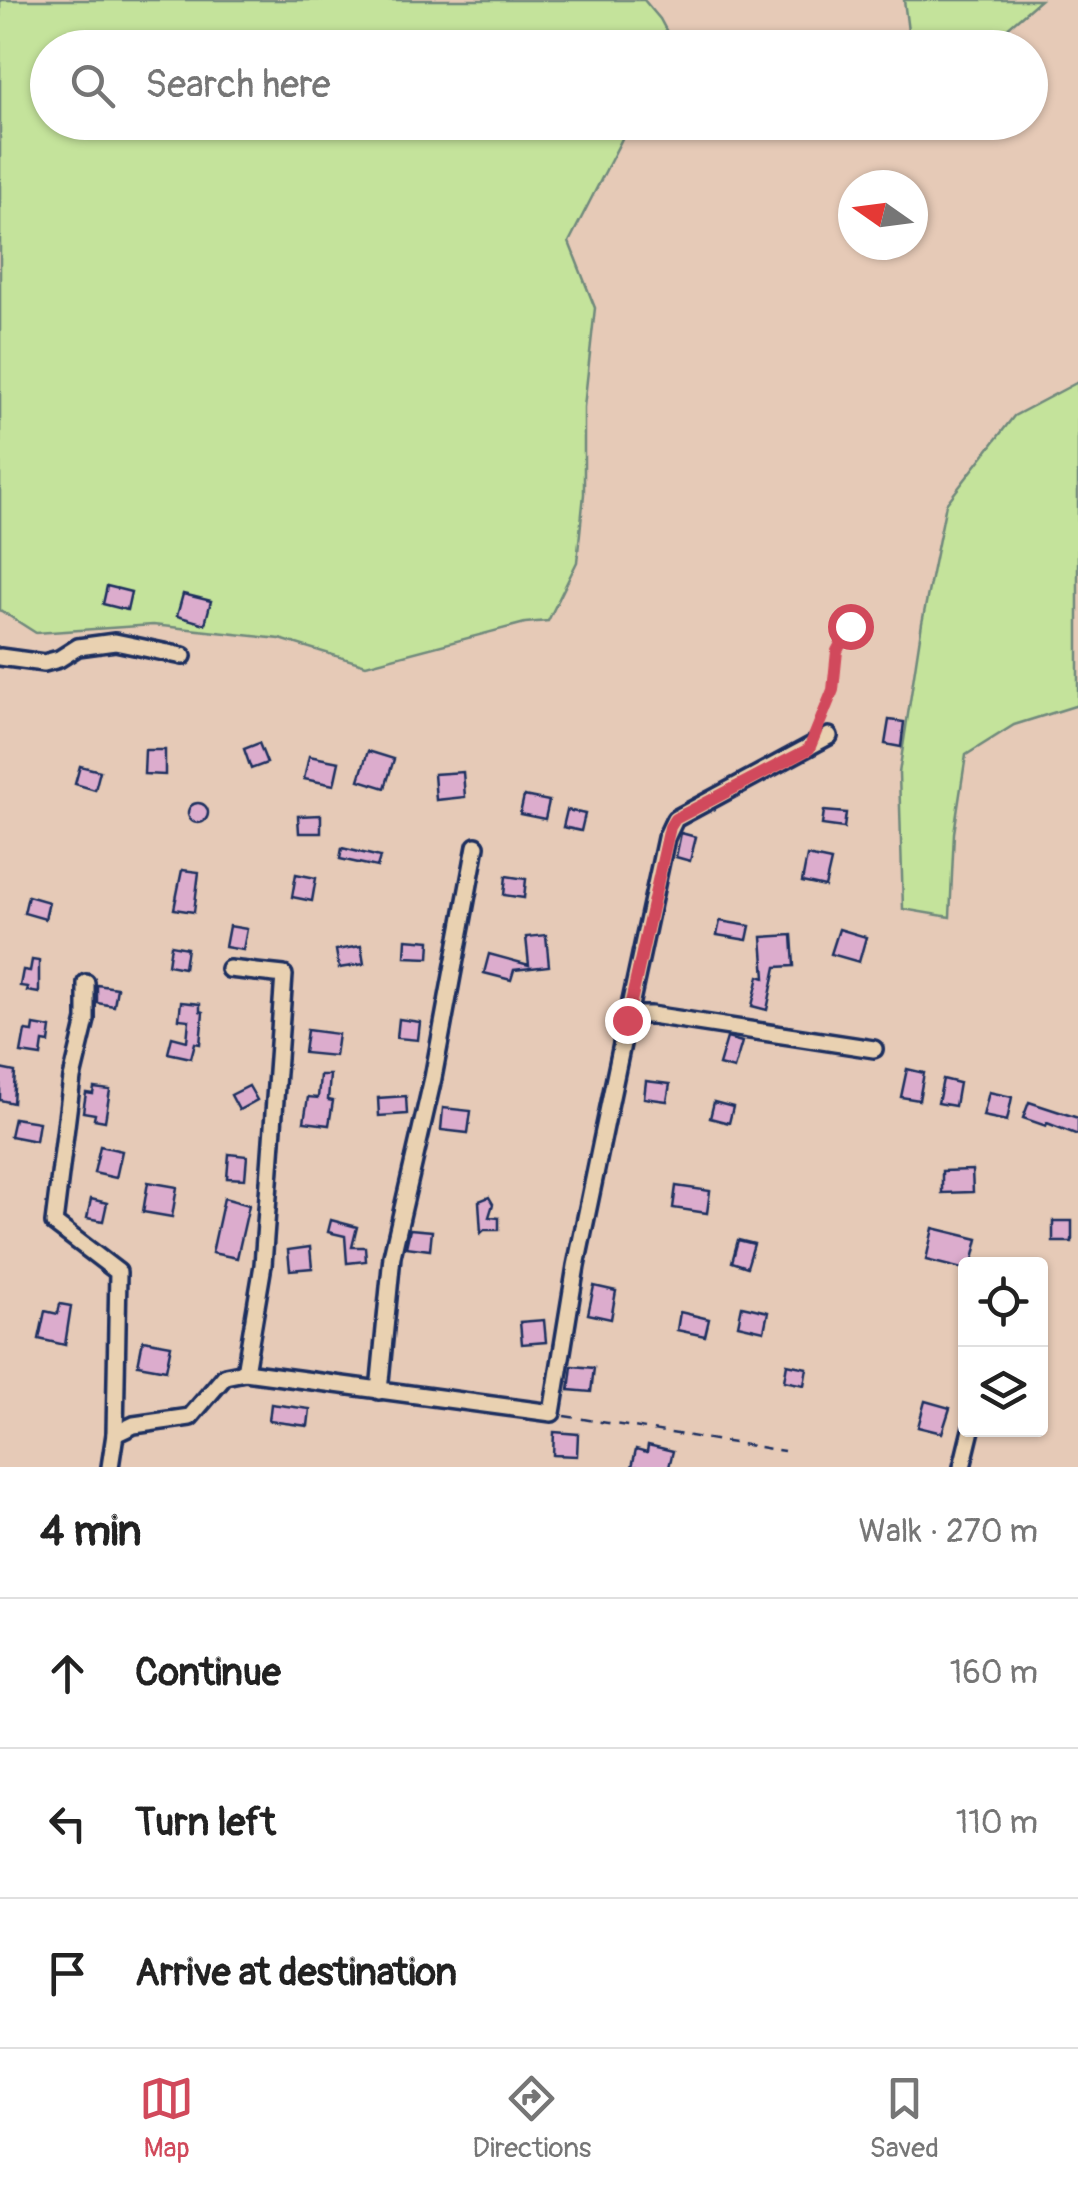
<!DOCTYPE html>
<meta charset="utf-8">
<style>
:root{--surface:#fff;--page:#f6f6f6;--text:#222;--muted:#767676;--line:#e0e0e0;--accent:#d1495b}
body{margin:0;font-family:Pangolin,sans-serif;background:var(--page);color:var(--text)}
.controls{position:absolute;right:30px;bottom:30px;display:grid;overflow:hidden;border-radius:10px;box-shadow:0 2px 8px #0004}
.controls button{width:90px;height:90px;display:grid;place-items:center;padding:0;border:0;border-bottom:2px solid var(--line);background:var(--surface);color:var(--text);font:50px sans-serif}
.compass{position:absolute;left:838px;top:170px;width:90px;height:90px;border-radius:50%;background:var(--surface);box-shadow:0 2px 8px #0004;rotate:284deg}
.stop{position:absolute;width:30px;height:30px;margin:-22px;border:8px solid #d1495b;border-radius:50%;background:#fff}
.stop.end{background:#d1495b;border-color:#fff;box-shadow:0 2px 10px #0008}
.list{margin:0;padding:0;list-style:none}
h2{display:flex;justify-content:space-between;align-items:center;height:130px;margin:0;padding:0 40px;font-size:42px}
h2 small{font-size:32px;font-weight:400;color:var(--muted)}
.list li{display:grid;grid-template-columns:65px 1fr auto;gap:30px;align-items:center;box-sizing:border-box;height:150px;padding:0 40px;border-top:2px solid var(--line)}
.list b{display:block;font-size:38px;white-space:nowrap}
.list em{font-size:32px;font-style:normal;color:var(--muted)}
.icon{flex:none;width:55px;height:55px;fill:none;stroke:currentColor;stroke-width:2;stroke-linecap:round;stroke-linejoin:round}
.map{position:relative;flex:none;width:1078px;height:1467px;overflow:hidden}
.search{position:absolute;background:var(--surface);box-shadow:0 2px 8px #0004;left:30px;right:30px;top:30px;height:110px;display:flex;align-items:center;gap:25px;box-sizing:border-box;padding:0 35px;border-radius:55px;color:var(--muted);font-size:38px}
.sheet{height:580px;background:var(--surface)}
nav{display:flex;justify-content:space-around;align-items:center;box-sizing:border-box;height:140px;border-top:2px solid var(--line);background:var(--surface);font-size:28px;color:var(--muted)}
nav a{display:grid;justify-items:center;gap:5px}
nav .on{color:var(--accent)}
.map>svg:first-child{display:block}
.green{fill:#c4e39b;stroke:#70897c;stroke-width:2.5}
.building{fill:#dcaccd;stroke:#1b2f5e;stroke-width:2.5}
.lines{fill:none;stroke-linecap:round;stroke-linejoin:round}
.minor-casing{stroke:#1b2f5e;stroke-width:22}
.path{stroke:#1b2f5e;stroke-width:2.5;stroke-dasharray:10 8;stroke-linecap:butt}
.minor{stroke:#e9d1b1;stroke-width:15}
.route{stroke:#d1495b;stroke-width:12}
</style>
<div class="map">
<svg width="1078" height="1467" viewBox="0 0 1078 1467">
<rect width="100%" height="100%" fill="#e6cab7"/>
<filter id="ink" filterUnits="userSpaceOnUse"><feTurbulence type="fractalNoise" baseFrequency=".01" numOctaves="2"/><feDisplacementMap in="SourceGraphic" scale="20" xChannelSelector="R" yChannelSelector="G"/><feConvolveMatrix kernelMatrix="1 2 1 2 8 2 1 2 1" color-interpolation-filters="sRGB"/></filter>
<g filter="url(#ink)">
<g class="green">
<polygon points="0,0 644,0 660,19 675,47 48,48 48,122 630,123 569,242 595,308 584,407 584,494 577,562 548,621 525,623 366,665 280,639 153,625 36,633 0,610"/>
<polygon points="904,0 1040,0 984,48 910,47"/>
<polygon points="1078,382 1078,705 1014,725 966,755 954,833 950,917 903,909 899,773 922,623 946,504 1014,416"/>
</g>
<g class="building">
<polygon points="107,586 131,592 127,610 103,604"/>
<polygon points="183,594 211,601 205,624 177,616"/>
<polygon points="889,720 904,722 901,747 885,744"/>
<polygon points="259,743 267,763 251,769 244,749"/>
<polygon points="145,750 165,750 165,775 144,774"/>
<polygon points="368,751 394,759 385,788 359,780"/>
<polygon points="309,756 339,762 334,785 304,779"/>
<polygon points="80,766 100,771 95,790 75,784"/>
<polygon points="463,772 465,797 436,800 434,774"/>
<polygon points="524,796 549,801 545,819 520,814"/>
<circle cx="198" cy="813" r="10"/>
<polygon points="567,810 585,814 581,831 563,827"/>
<polygon points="824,811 846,813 844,828 822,825"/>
<polygon points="321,815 321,833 299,833 298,816"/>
<polygon points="681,833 696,837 690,861 676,857"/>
<polygon points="342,848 380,857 377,867 340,859"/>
<polygon points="807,856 831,861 825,887 802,882"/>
<polygon points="182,870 199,872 194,912 174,909"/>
<polygon points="296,874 316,878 312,901 292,897"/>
<polygon points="506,876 526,879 524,898 504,895"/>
<polygon points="28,896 49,902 45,919 24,913"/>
<polygon points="720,921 750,926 747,940 717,935"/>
<polygon points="229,926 247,929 243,950 225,947"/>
<polygon points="839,929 866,937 859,962 831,954"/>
<polygon points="546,935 549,966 514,970 511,980 484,973 489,954 529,965 526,937"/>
<polygon points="792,935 794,966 776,967 767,1010 752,1006 759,976 765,978 762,937"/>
<polygon points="406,939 430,941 429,958 405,957"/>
<polygon points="171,945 187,948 184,968 168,965"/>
<polygon points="361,946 364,964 339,968 336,950"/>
<polygon points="32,960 39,961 39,993 27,991 28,987 20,986 23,970 30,971"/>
<polygon points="97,985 117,988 114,1006 97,1003"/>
<polygon points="181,1002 200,1004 200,1011 203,1012 200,1044 195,1043 191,1058 168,1053 172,1037 187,1041 189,1020 179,1019"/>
<polygon points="399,1019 420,1022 418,1040 397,1038"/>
<polygon points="34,1025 51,1028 49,1043 43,1042 41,1056 21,1053 25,1031 33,1032"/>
<polygon points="307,1030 338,1034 335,1056 304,1053"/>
<polygon points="727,1038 742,1042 734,1069 719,1065"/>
<polygon points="0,1069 15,1072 13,1103 0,1100"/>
<polygon points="907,1069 924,1073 919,1100 901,1097"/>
<polygon points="320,1075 330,1075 328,1100 333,1101 329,1125 304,1122 308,1097 318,1098"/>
<polygon points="943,1079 959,1083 955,1106 938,1103"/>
<polygon points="646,1081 670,1084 667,1101 644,1098"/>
<polygon points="249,1086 257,1100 239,1110 231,1095"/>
<polygon points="94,1088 110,1090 105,1121 94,1119 95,1114 83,1112 86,1093 93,1094"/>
<polygon points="989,1092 1012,1097 1007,1121 983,1116"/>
<polygon points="406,1096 407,1114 379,1116 378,1098"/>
<polygon points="714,1102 733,1107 729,1123 710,1118"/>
<polygon points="1029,1102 1078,1118 1078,1135 1047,1123 1046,1126 1023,1118"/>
<polygon points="443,1108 471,1111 468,1133 441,1130"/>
<polygon points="14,1118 39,1122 36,1141 10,1136"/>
<polygon points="100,1146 122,1151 116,1178 94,1173"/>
<polygon points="229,1154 247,1156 245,1179 227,1178"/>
<polygon points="972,1170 973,1192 942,1193 942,1171"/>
<polygon points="148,1182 177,1187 172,1217 143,1212"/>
<polygon points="676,1186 710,1191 707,1213 673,1208"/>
<polygon points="489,1197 493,1204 489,1217 499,1218 499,1230 484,1230 481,1233 479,1201"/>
<polygon points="224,1198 249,1205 237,1258 212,1253"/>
<polygon points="91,1199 107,1203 103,1221 87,1218"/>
<polygon points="331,1220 357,1227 352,1247 365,1247 366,1261 347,1263 345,1236 328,1232"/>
<rect x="1053" y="1221" width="19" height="21"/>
<polygon points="933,1228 978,1239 972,1264 966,1264 966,1270 926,1260"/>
<polygon points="410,1229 432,1231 430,1250 406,1247"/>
<polygon points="738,1240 754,1244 747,1267 732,1262"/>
<polygon points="310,1247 312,1268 290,1270 288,1250"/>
<polygon points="594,1286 616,1291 611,1319 588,1314"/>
<polygon points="60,1304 71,1306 65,1345 39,1339 45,1311 58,1314"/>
<polygon points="742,1306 768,1312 764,1331 738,1325"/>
<polygon points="680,1312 709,1319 705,1336 677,1330"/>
<polygon points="544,1320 546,1342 522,1344 520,1322"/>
<polygon points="143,1340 171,1345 166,1370 138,1365"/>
<polygon points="787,1364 807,1368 804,1385 784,1381"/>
<polygon points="572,1366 594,1368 591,1392 569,1390"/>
<polygon points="925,1401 950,1408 942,1433 918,1427"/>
<polygon points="271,1404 310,1409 308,1426 269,1421"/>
<polygon points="554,1432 578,1434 577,1456 553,1455"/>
<polygon points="648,1445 673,1451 669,1467 632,1467 636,1449 647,1452"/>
</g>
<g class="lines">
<g class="minor-casing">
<g id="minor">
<polyline points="0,657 44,663 59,659 78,647 115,642 183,656"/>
<polyline points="229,969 284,975 263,1265 245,1372"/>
<polyline points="86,983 86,1020 72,1078 54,1223 118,1272 115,1434 110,1467"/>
<polyline points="627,1020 666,838 675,819 829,736"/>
<polyline points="379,1391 392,1256 433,1078 476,846"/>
<polyline points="115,1434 134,1425 190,1417 225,1376 245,1372 552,1413 576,1266 627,1020 637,1015 651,1015 874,1049"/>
<polyline points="962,1467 971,1430"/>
</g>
</g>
<g class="path">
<polyline points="819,723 833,690 837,651 851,626"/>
<polyline points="564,1416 784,1451"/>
</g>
<use href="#minor" class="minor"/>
</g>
</g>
<g class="lines" filter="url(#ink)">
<polyline class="route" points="627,1020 670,827 675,819 809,749 833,690 837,651 850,626"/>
</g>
</svg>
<div class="controls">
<button><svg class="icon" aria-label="locate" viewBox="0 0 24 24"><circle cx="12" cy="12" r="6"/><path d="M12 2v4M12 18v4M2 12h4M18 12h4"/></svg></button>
<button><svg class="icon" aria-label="layers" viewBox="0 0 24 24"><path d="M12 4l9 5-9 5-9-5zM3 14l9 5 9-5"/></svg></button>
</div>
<svg class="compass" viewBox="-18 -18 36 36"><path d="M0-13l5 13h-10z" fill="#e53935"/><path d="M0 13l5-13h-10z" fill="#767676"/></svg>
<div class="stop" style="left:850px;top:626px"></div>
<div class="stop end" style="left:627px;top:1020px"></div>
<div class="search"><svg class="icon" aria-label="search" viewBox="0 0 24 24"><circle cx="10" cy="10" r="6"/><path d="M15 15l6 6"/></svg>Search here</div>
</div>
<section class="sheet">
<h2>4 min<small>Walk · 270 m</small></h2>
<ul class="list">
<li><svg class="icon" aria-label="ahead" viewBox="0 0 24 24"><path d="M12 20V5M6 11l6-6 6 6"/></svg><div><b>Continue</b></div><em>160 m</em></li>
<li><svg class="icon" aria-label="left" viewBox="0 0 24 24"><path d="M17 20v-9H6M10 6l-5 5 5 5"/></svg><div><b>Turn left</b></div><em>110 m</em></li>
<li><svg class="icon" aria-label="arrive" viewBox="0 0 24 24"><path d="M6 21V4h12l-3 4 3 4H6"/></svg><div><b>Arrive at destination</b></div></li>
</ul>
</section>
<nav>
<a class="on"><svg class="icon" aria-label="map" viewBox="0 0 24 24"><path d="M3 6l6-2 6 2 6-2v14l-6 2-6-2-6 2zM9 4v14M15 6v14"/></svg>Map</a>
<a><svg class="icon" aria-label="directions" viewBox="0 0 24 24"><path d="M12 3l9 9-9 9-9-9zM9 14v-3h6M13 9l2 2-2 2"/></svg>Directions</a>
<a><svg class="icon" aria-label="saved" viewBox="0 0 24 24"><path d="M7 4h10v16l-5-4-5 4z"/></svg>Saved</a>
</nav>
